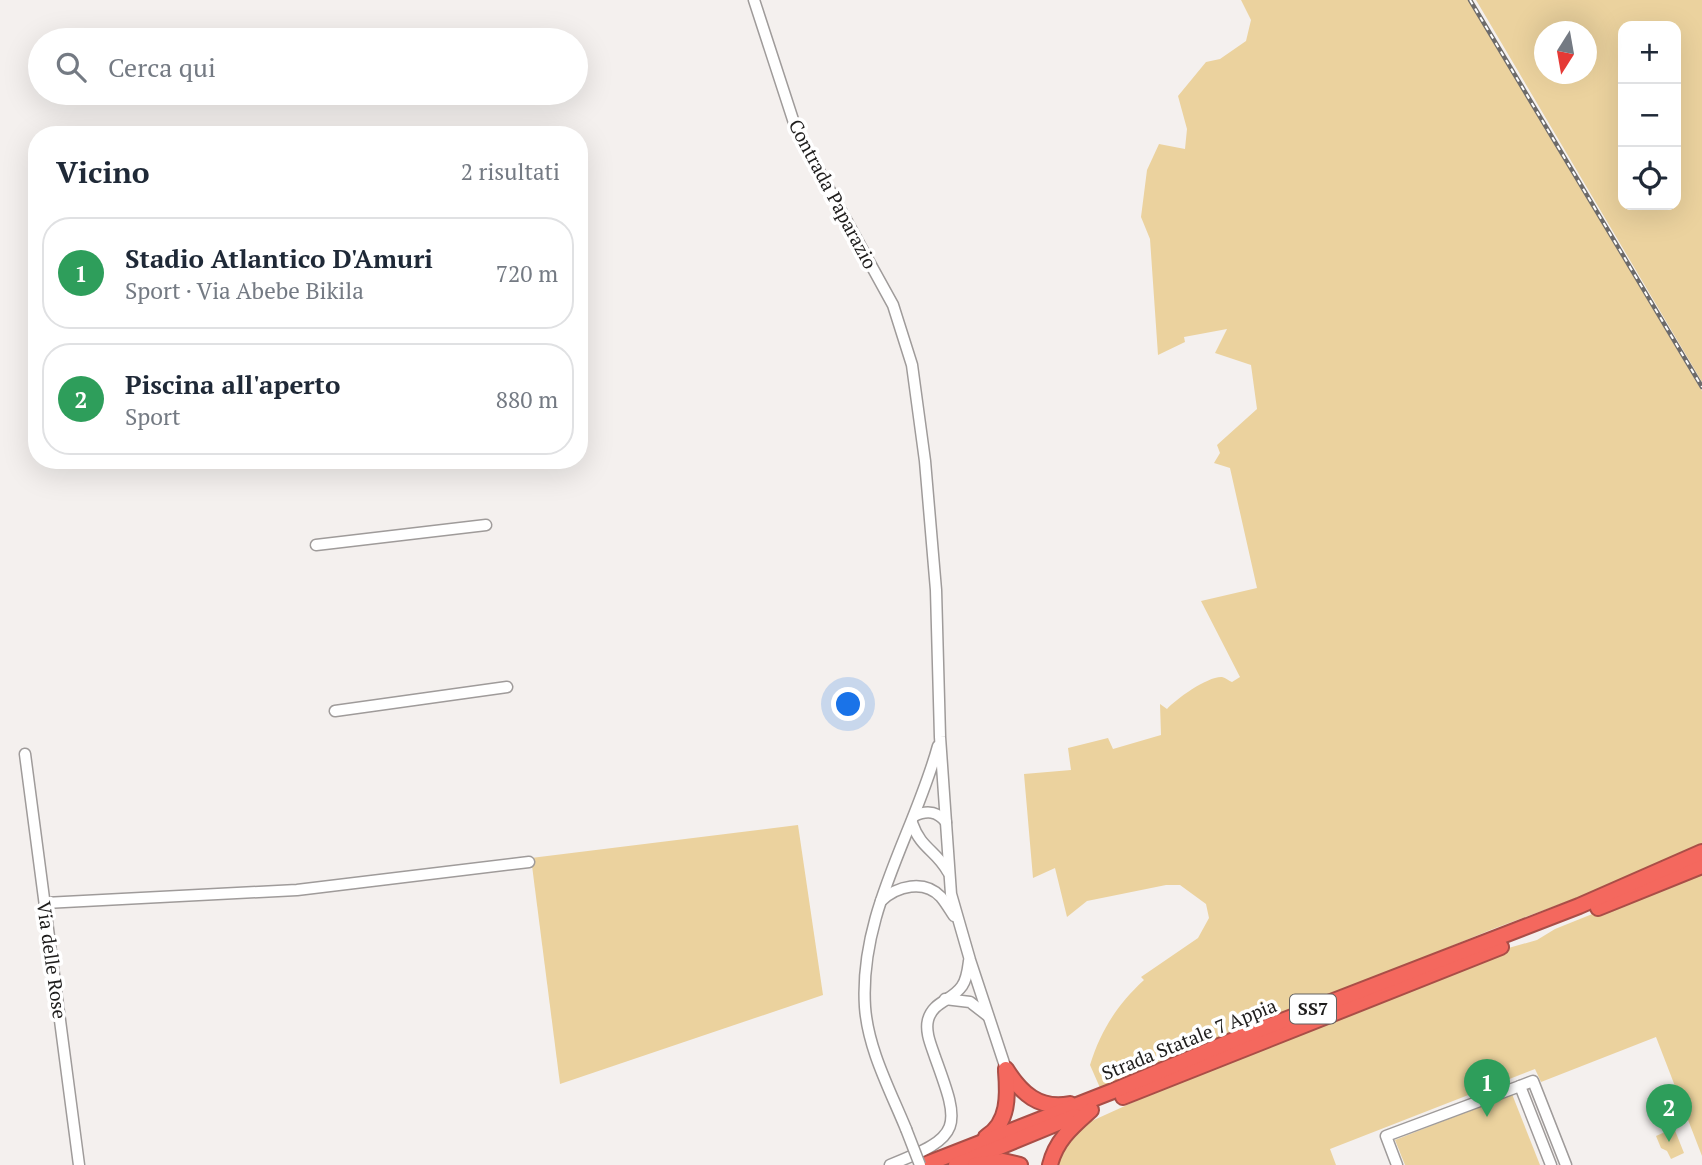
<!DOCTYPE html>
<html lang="it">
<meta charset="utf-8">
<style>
:root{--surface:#fff;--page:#f6f6f7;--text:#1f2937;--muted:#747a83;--line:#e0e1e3;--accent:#09972d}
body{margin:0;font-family:"PT Serif",serif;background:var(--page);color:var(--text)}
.controls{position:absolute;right:21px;top:21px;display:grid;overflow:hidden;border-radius:14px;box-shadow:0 7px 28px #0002}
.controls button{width:63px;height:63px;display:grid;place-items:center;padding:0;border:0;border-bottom:2px solid var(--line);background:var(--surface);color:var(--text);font:35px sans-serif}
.compass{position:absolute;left:1534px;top:21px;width:63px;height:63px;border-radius:50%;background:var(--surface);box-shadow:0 7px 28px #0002;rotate:191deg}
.you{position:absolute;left:849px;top:705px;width:24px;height:24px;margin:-18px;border:5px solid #fff;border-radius:50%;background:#1a73e8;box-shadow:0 0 0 10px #1a73e833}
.badge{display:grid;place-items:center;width:46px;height:46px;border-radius:50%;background:var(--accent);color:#fff;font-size:23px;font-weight:700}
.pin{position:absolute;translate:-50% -58px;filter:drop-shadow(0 2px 4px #0008)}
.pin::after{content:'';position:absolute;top:37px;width:24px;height:21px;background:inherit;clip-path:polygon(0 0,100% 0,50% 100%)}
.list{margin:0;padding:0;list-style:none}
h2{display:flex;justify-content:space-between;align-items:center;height:91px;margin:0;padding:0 28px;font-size:30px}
h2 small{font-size:23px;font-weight:400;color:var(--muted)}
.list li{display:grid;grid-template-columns:46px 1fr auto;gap:21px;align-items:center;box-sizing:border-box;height:112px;margin:0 14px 14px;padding:0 14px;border:2px solid var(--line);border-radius:28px}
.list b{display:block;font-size:26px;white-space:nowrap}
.list p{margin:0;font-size:23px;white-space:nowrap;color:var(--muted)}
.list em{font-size:23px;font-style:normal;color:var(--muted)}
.icon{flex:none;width:38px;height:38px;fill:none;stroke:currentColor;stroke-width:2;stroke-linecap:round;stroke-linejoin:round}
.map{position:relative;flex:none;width:1702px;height:1165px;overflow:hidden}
.search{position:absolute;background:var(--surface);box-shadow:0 7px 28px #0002;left:28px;top:28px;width:560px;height:77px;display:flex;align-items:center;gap:18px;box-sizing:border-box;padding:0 24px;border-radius:38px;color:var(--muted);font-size:26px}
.panel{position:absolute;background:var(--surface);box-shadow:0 7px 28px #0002;left:28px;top:126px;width:560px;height:343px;border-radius:28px}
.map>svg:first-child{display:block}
.green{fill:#ebd29e;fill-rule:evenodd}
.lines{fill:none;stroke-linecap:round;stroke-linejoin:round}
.minor-casing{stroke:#9f9b9a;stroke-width:13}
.highway-casing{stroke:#a94e47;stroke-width:18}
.minor{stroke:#fff;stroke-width:10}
.highway{stroke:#f4685e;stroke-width:14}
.rail-casing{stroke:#6d6b6a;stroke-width:4.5}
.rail{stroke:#fff;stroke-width:2;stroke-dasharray:5;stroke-linecap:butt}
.minor-bridge-casing{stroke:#9f9b9a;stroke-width:13;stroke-linecap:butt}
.minor-bridge{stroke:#fff;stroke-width:10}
.labels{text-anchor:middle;stroke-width:7;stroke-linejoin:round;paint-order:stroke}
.shield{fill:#fff;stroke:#626160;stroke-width:2}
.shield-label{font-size:18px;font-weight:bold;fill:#1e1d1c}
.street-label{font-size:19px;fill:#1e1d1c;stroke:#fff}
</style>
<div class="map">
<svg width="1702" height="1165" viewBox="0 0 1702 1165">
<rect width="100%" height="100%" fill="#f4f0ee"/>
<g class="green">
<path d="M1241,0h228l233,391v454l-109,47 -100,37 -392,161 -11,-25c11,-35 27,-60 54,-85l-3,-3 57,-39 11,-20 -3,-14 -26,-19h-14l-79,16 -20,16 -12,-49 -22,10 -9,-104 47,-4 -3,-22 40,-10 5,11 48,-14 -1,-31 7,5c9,-10 41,-33 55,-32 4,1 7,4 10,5l8,-5 -39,-76 56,-13 -27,-120 -16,-5 6,-10 -3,-8 40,-36 -6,-44 -36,-12 12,-24 -43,8 1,5 -27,13 -8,-116 -9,-22 6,-47 12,-26 26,5 2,-20 -9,-33 28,-34 14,-3 26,-18 5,-21z"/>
<path d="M1476,0h226v382zM1676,26v179h-53v-179zM1544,32h42v42h-42z"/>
<polygon points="798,825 823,995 560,1084 531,858"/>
<polygon points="1702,870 1702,1156 1656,1037 1541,1082 1535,1069 1330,1149 1336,1165 1055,1165 1074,1129 1222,1062 1498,951 1537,940 1555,929"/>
<polygon points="1512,1094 1540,1165 1405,1165 1395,1140"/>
<polygon points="1674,1128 1684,1153 1671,1159 1667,1151 1661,1148 1656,1136"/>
</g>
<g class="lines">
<g class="minor-casing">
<g id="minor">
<polyline points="754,0 796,129 893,305 912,365 925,461 936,590 940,737 951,894 970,960 1006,1069"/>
<polyline points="316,545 486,525"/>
<polyline points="335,711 507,687"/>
<polyline points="25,754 79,1165"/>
<path d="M914,816c13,-6 23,-5 32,6"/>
<path d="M912,823c9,26 24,27 36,49"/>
<path d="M881,901c16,-15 43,-22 60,-4 5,6 9,13 13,19"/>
<polyline points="45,903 297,890 529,862"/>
<polyline points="945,999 970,1002 988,1016"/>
<path d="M906,1129c-16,-39 -38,-80 -41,-122 -6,-94 49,-173 73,-261"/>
<path d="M890,1165c73,-29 71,-37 45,-108 -4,-12 -10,-25 -7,-37 5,-19 24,-19 34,-34 5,-7 6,-17 7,-25"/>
<polyline points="1397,1165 1386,1136 1520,1086"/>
<polyline points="1551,1165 1520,1086 1533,1081 1566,1165"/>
</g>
</g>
<g class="highway-casing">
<g id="highway">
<polyline points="1598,908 1702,866"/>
<path d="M1006,1069c15,24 33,41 64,35"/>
<polyline points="1123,1097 1501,947"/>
<path d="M986,1137c23,-14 22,-42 20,-66"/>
<polyline points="924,1165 1113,1091 1243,1036 1579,906 1702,852"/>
<polyline points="956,1165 1075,1116"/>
<polyline points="975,1165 1003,1161 1020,1165"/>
<path d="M1050,1165c6,-25 22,-38 41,-55"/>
</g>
</g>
<use href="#minor" class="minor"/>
<use href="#highway" class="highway"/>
<g class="rail-casing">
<polyline id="rail" points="1470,0 1702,387"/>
</g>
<use href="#rail" class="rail"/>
<g class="minor-bridge-casing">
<polyline id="minor-bridge" points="906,1129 920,1165"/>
</g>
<use href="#minor-bridge" class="minor-bridge"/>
</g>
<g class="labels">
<rect class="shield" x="1290" y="994.5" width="46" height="29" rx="5"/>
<g class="shield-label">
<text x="1313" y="1015">SS7</text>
</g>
<g class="street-label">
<text transform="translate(833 194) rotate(62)" y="7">Contrada Paparazio</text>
<text transform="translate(52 960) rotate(82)" y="7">Via delle Rose</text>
<text transform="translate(1189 1039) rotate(-22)" y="7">Strada Statale 7 Appia</text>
</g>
</g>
</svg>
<div class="controls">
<button>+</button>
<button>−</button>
<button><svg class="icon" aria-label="locate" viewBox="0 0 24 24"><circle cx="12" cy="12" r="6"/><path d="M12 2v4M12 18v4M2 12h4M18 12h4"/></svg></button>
</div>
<svg class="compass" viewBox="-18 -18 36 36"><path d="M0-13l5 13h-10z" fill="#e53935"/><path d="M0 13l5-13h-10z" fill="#747a83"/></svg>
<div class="you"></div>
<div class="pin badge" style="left:1487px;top:1117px;background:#2e9e5b">1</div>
<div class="pin badge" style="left:1669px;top:1142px;background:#2e9e5b">2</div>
<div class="search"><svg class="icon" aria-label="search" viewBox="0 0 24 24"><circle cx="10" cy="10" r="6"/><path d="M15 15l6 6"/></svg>Cerca qui</div>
<section class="panel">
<h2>Vicino<small>2 risultati</small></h2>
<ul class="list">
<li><span class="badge" style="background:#2e9e5b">1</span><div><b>Stadio Atlantico D'Amuri</b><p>Sport · Via Abebe Bikila</p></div><em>720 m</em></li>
<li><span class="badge" style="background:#2e9e5b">2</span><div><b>Piscina all'aperto</b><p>Sport</p></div><em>880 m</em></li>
</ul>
</section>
</div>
